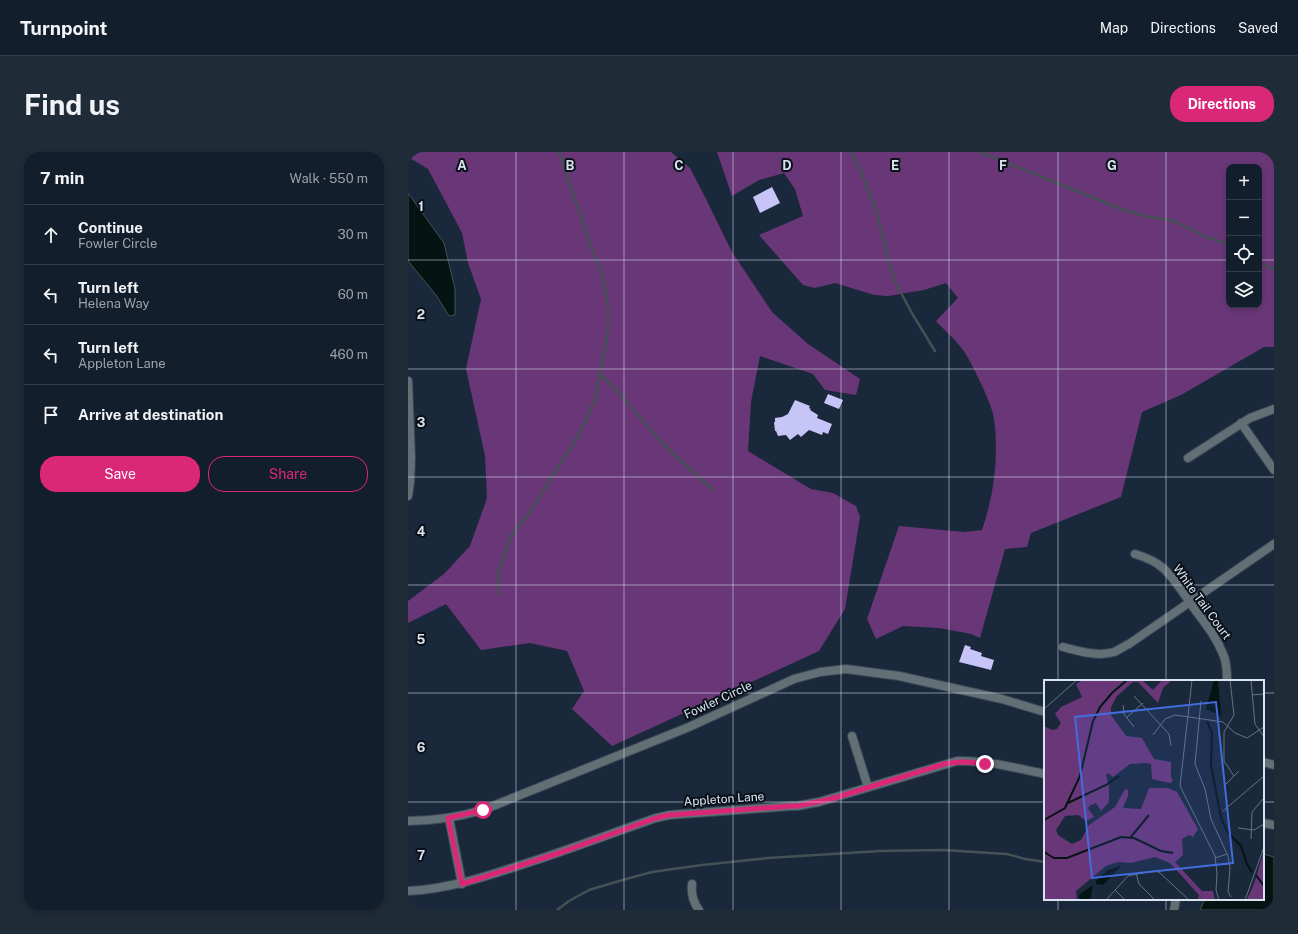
<!DOCTYPE html>
<meta charset="utf-8">
<style>
:root{--surface:#131e2c;--page:#202b38;--text:#f1f3f6;--muted:#9da2a9;--line:#323c48;--accent:#db2777}
body{margin:0;font-family:"Public Sans",sans-serif;background:var(--page);color:var(--text)}
.controls{position:absolute;right:12px;top:12px;display:grid;overflow:hidden;border-radius:8px;box-shadow:0 2px 6px #0003}
.controls button{width:36px;height:36px;display:grid;place-items:center;padding:0;border:0;border-bottom:1px solid var(--line);background:var(--surface);color:var(--text);font:20px sans-serif}
.stop{position:absolute;width:12px;height:12px;margin:-9px;border:3px solid #db2777;border-radius:50%;background:#fff}
.stop.end{background:#db2777;border-color:#fff;box-shadow:0 1px 4px #0008}
.list{margin:0;padding:0;list-style:none}
h2{display:flex;justify-content:space-between;align-items:center;height:52px;margin:0;padding:0 16px;font-size:17px}
h2 small{font-size:13px;font-weight:400;color:var(--muted)}
.list li{display:grid;grid-template-columns:26px 1fr auto;gap:12px;align-items:center;box-sizing:border-box;height:60px;padding:0 16px;border-top:1px solid var(--line)}
.list b{display:block;font-size:15px;white-space:nowrap}
.list p{margin:0;font-size:13px;white-space:nowrap;color:var(--muted)}
.list em{font-size:13px;font-style:normal;color:var(--muted)}
.actions{display:flex;gap:8px;padding:12px 16px}
.actions a{flex:1;padding:9px 0;border:1px solid var(--accent);border-radius:16px;text-align:center;font-size:14px;color:var(--accent)}
.actions .main{background:var(--accent);color:#fff}
.icon{flex:none;width:22px;height:22px;fill:none;stroke:currentColor;stroke-width:2;stroke-linecap:round;stroke-linejoin:round}
.map{position:relative;flex:none;width:866px;height:758px;overflow:hidden;border-radius:16px}
header{display:flex;align-items:center;gap:24px;box-sizing:border-box;height:56px;padding:0 20px;background:var(--surface);border-bottom:1px solid var(--line)}
header strong{font-size:19px}
nav{display:flex;gap:22px;margin-inline-start:auto;font-size:14px}
.intro{display:flex;align-items:center;justify-content:space-between;box-sizing:border-box;height:96px;padding:0 24px}
h1{margin:0;font-size:28px}
.button{padding:10px 18px;border-radius:16px;background:var(--accent);color:#fff;font-size:14px;font-weight:700}
main{display:flex;gap:24px;padding:0 24px}
aside{flex:1;background:var(--surface);border-radius:16px;box-shadow:0 2px 6px #0003}
.map>svg:first-child{display:block}
.forest{fill:#693778;fill-rule:evenodd}
.water{fill:#041413;stroke:#445255}
.lines{fill:none;stroke-linecap:round;stroke-linejoin:round}
.stream{stroke:#445255;stroke-width:2.5}
.building{fill:#c7c5f8}
.street-casing{stroke:#384657;stroke-width:10}
.street{stroke:#627075;stroke-width:8}
.route{stroke:#db2777;stroke-width:5}
.grid{fill:none;stroke:#dae4f0;stroke-width:1;stroke-opacity:0.55}
.labels{text-anchor:middle;stroke-width:4;stroke-linejoin:round;paint-order:stroke}
.street-label{font-size:12px;fill:#dae4f0;stroke:#0a1018}
.inset-river{fill:none;stroke:#041413;stroke-width:2}
.inset-road{fill:none;stroke:#667383;stroke-width:1}
.view{fill:#436cdd;fill-opacity:0.15;stroke:#436cdd;stroke-width:2}
.inset-edge{fill:none;stroke:#dae4f0;stroke-width:2}
.grid-label{font-size:13px;text-anchor:middle;font-weight:bold;fill:#dae4f0;stroke:#0a1018;stroke-width:4;stroke-linejoin:round;paint-order:stroke}
</style>
<header>
<strong>Turnpoint</strong>
<nav><a>Map</a><a>Directions</a><a>Saved</a></nav>
</header>
<div class="intro"><h1>Find us</h1><a class="button">Directions</a></div>
<main>
<aside>
<h2>7 min<small>Walk · 550 m</small></h2>
<ul class="list">
<li><svg class="icon" aria-label="ahead" viewBox="0 0 24 24"><path d="M12 20V5M6 11l6-6 6 6"/></svg><div><b>Continue</b><p>Fowler Circle</p></div><em>30 m</em></li>
<li><svg class="icon" aria-label="left" viewBox="0 0 24 24"><path d="M17 20v-9H6M10 6l-5 5 5 5"/></svg><div><b>Turn left</b><p>Helena Way</p></div><em>60 m</em></li>
<li><svg class="icon" aria-label="left" viewBox="0 0 24 24"><path d="M17 20v-9H6M10 6l-5 5 5 5"/></svg><div><b>Turn left</b><p>Appleton Lane</p></div><em>460 m</em></li>
<li><svg class="icon" aria-label="arrive" viewBox="0 0 24 24"><path d="M6 21V4h12l-3 4 3 4H6"/></svg><div><b>Arrive at destination</b></div></li>
</ul>
<div class="actions"><a class="main">Save</a><a>Share</a></div>
</aside>
<div class="map">
<svg width="866" height="758" viewBox="0 0 866 758">
<rect width="100%" height="100%" fill="#19283a"/>
<g class="forest">
<polygon points="0,0 263,0 282,16 297,45 324,100 364,160 400,192 452,227 448,243 417,238 405,222 352,204 343,250 340,299 403,337 425,341 448,354 452,365 437,457 411,499 204,594 164,557 176,539 159,499 122,491 73,498 38,452 0,471 0,449 36,422 62,394 79,346 77,304 58,217 73,147 60,111 54,81 35,45 20,17 0,5"/>
<path d="M309,0h557v195h-10l-83,48 -39,17 -21,85 -90,36 -4,14 -22,2 -25,89 -9,-4 -32,-6 -36,-2 -27,13 -9,-20 32,-93 65,6 18,-2c12,-35 17,-74 12,-111 -1,-13 -23,-58 -31,-69 -8,-11 -19,-20 -27,-29l22,-23 -12,-15 -22,7 -36,6 -14,-1 -39,-12 -20,5 -12,-3 -44,-50 44,-19 -8,-27 -11,-16 -25,7 -27,16zM821,15h30v138h-30z"/>
</g>
<g class="water">
<polygon points="0,41 36,91 47,137 47,163 41,164 28,143 0,109"/>
<polygon points="855,702 866,705 866,758 792,758 797,747 855,747"/>
</g>
<g class="lines">
<g class="stream">
<polyline points="443,0 453,20 468,58 486,128 505,163 527,199"/>
<polyline points="572,0 716,58 737,64 765,69 798,85 821,92"/>
<polyline points="851,110 866,118"/>
<polyline points="191,221 210,240 254,291 305,338"/>
<polyline points="91,443 91,418 103,384 120,363 171,282 187,248 200,179 200,152 195,126 184,97 151,0"/>
<polyline points="149,758 161,749 181,738 218,727 244,720 294,713 360,706 472,699 535,698 599,702 617,707 637,710"/>
</g>
</g>
<g class="building">
<polygon points="364,35 372,51 352,61 345,45"/>
<polygon points="420,242 435,248 431,257 416,251"/>
<polygon points="387,248 402,254 401,256 403,257 402,258 410,263 409,266 424,272 420,282 415,280 414,283 401,278 393,285 390,282 382,288 378,283 370,284 368,279 367,279 366,270 367,270 367,266 374,265 380,262"/>
<polygon points="557,493 563,495 562,497 574,501 573,504 586,508 583,518 551,510"/>
</g>
<g class="lines">
<g class="street-casing">
<g id="street">
<polyline points="0,229 3,306 2,330 0,344"/>
<polyline points="833,271 866,318"/>
<polyline points="780,306 842,266 866,257"/>
<path d="M727,402c10,3 20,7 28,14 12,11 21,26 30,39 11,15 23,29 30,47 4,8 4,18 4,27"/>
<path d="M655,495c16,4 34,10 51,5 5,-2 10,-6 15,-8l145,-100"/>
<polyline points="444,584 460,635"/>
<polyline points="855,610 866,613"/>
<polyline points="41,666 54,732"/>
<path d="M0,669c26,0 50,-4 75,-11l206,-83 105,-48 26,-7 26,-3 53,7 103,23 43,13"/>
<polyline points="855,671 866,673"/>
<path d="M284,732c-1,10 1,18 7,26"/>
<path d="M0,739c40,-2 77,-14 116,-27 44,-14 88,-31 132,-46l13,-3 122,-9h6l22,-4 138,-41c29,-1 59,7 88,13"/>
<polyline points="766,758 768,747"/>
</g>
</g>
<use href="#street" class="street"/>
</g>
<g class="lines">
<path class="route" d="M75,658l-35,8 14,66 97,-31 97,-35 13,-3 122,-9h6l34,-7 113,-35c14,-3 26,-3 41,0"/>
</g>
<path class="grid" d="M108,0v758M216,0v758M325,0v758M433,0v758M541,0v758M650,0v529M758,0v529M0,108h821M851,108h15M0,217h866M0,325h866M0,433h866M0,541h637M855,541h11M0,650h637M855,650h11M650,747v11M758,747v11"/>
<g class="labels">
<g class="street-label">
<text transform="translate(794 450) rotate(54)" y="4">White Tail Court</text>
<text transform="translate(310 548) rotate(-25)" y="4">Fowler Circle</text>
<text transform="translate(316 647) rotate(-4)" y="4">Appleton Lane</text>
</g>
</g>
<g transform="translate(636 528)">
<rect width="220" height="220" fill="#19283a"/>
<path d="M39,0h59l11,10 9,-10h10l-9,8 -5,15 -20,-21h-5l-16,14 -6,11v8l15,21 16,2 12,21 17,3v15l2,4 -3,2 -18,-4 -1,-15 -6,-1 -15,1 -17,13 -5,-4 -2,2 3,11v16l-8,9 -5,-8 -5,2 -3,3 6,9 -8,4 -8,-6 -13,1 -9,14 2,5 14,9 9,-4 8,-15 26,-18 10,-18 3,1v6l-5,12 18,1 8,-21h19l9,4 21,37 -5,8 -4,-2 -7,4 1,16 -8,7 27,29h11l2,9h-17l1,-5 -29,-32 -15,-6 -24,6 -13,-1 -12,4 -30,25 1,9h-33v-174l8,4 5,-1 4,-6 -6,-9 6,-7 21,-10 -6,-13zM220,170v50h-17l8,-19z" fill="#693778"/>
<path d="M170,0l4,1 3,35 -15,-7zM77,186l-18,19 -7,-1v-3l12,-11zM49,205l-3,15h-10l-1,-5z" fill="#041413"/>
<path class="inset-river" d="M163,41l5,12 -1,32 10,53 7,15 13,13 6,18 5,8M24,123l38,-18 13,-9M0,140l21,-12 15,-32 13,-55 7,-14 12,-14 15,-13M86,158l19,-23M0,172l10,6h13l54,-21 13,1 27,13 12,2M212,195l8,11"/>
<path class="inset-road" d="M148,0l-12,106 35,70 2,18 -1,16 3,10M186,0l4,35 -10,17v29l10,15M207,0l4,44 9,13M208,15l12,-1M90,16l35,38 2,12M157,21l-6,63 10,25 6,30 17,37 2,12 -2,24 3,5M79,25l1,9 10,13M0,29l33,-29M82,38l17,-15M109,55l12,-16 10,-4 48,7 12,11 12,5 17,-11M181,105l14,-14M179,131l41,-35M194,148l16,2 10,-6M207,159l1,-27 11,-13M171,178l12,-4M92,193l3,11 16,16M71,210l10,10M62,220l22,-24 25,-5 6,1 30,28M201,220l19,-53"/>
<path class="view" d="M172,22l17,161 -141,15 -17,-161z"/>
<rect width="220" height="220" class="inset-edge"/>
</g>
<g class="grid-label">
<text x="54" y="18">A</text>
<text x="162" y="18">B</text>
<text x="271" y="18">C</text>
<text x="379" y="18">D</text>
<text x="487" y="18">E</text>
<text x="595" y="18">F</text>
<text x="704" y="18">G</text>
<text x="13" y="59">1</text>
<text x="13" y="167">2</text>
<text x="13" y="275">3</text>
<text x="13" y="384">4</text>
<text x="13" y="492">5</text>
<text x="13" y="600">6</text>
<text x="13" y="708">7</text>
</g>
</svg>
<div class="controls">
<button>+</button>
<button>−</button>
<button><svg class="icon" aria-label="locate" viewBox="0 0 24 24"><circle cx="12" cy="12" r="6"/><path d="M12 2v4M12 18v4M2 12h4M18 12h4"/></svg></button>
<button><svg class="icon" aria-label="layers" viewBox="0 0 24 24"><path d="M12 4l9 5-9 5-9-5zM3 14l9 5 9-5"/></svg></button>
</div>
<div class="stop" style="left:75px;top:658px"></div>
<div class="stop end" style="left:577px;top:612px"></div>
</div>
</main>
